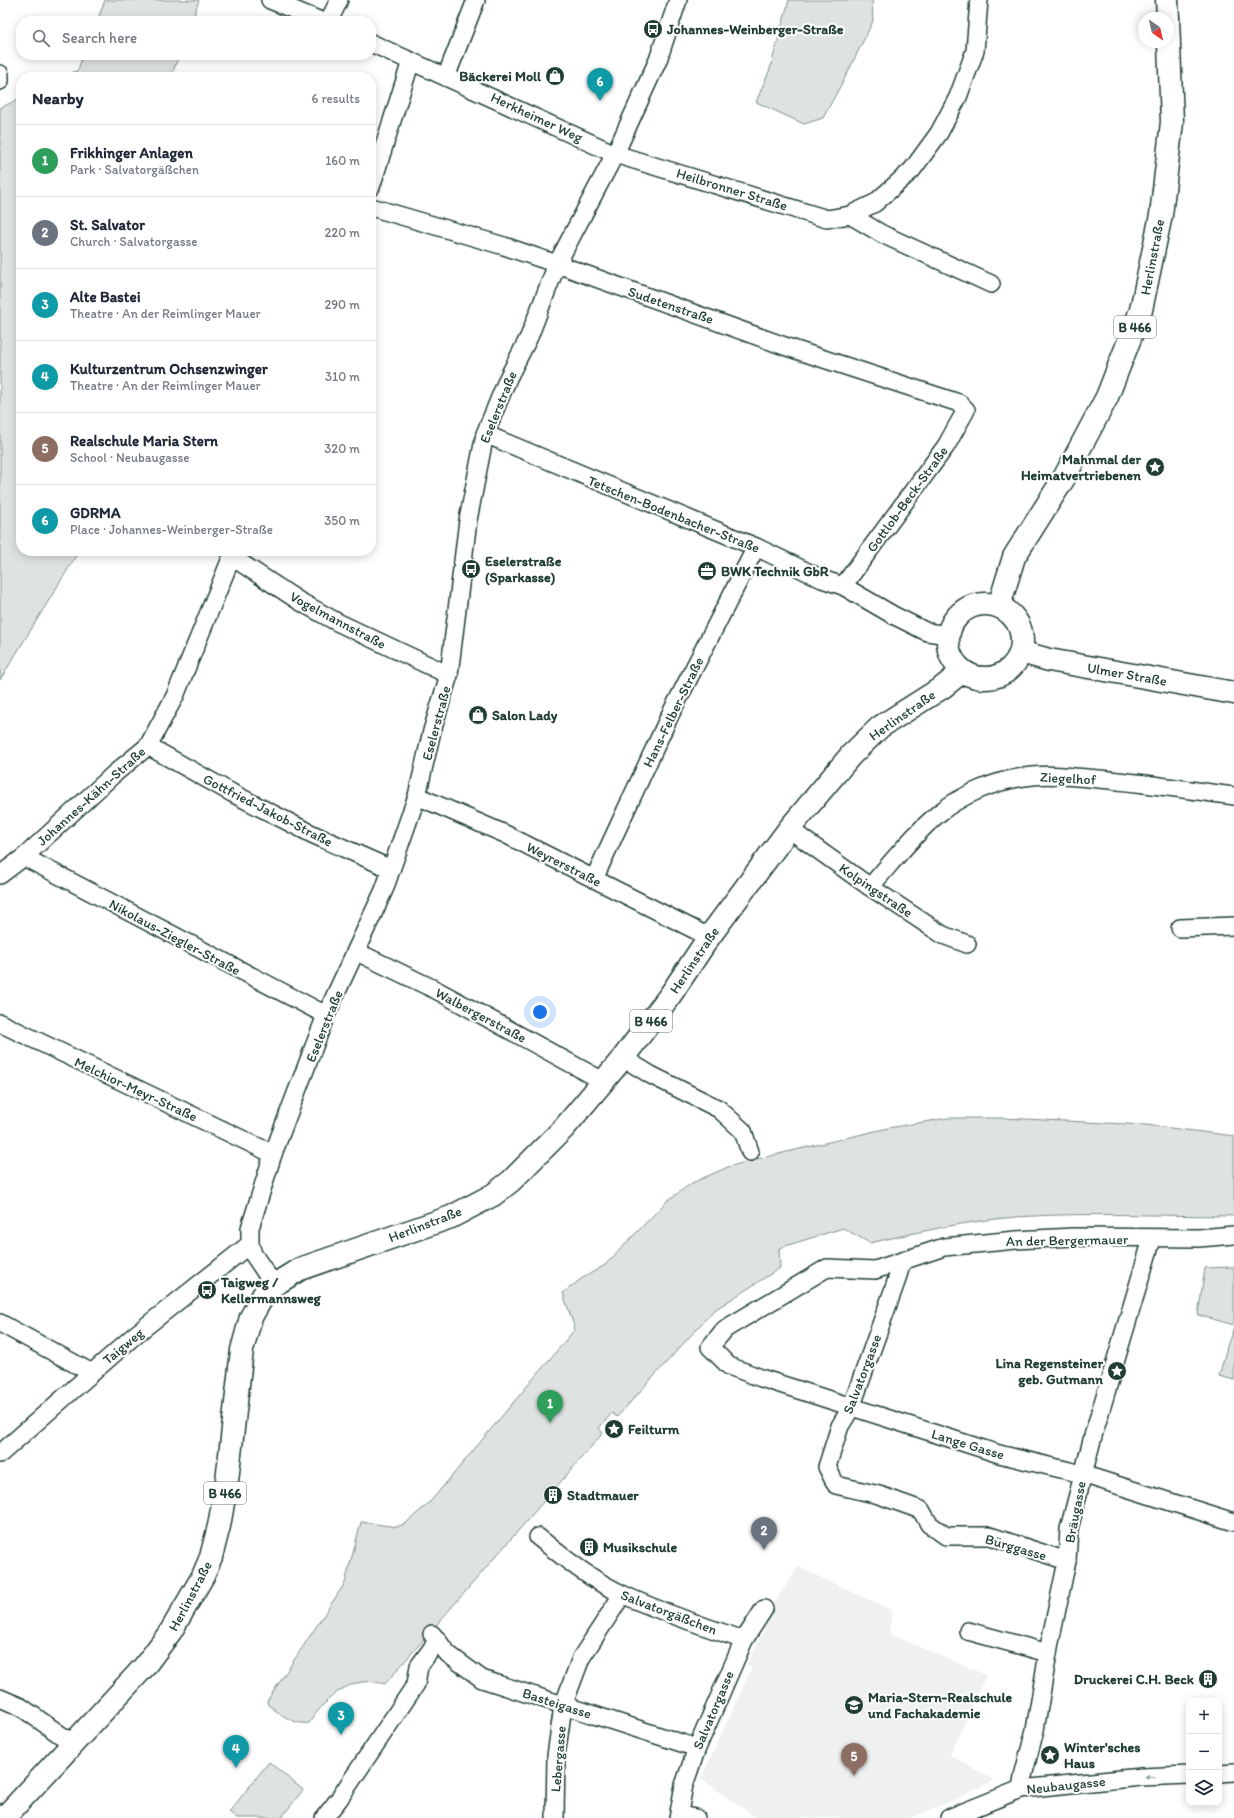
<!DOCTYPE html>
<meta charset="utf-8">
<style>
:root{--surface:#fff;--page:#f2f2f3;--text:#1f2937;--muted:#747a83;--line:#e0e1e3;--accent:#2563eb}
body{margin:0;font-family:Itim,sans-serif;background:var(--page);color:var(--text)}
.controls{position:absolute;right:12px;bottom:12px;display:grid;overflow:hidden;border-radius:8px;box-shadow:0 2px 10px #0003}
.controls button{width:36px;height:36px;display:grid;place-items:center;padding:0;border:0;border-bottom:1px solid var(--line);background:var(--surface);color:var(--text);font:20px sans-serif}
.compass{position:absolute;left:1138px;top:12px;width:36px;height:36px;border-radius:50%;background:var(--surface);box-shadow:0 2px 10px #0003;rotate:146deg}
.you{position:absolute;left:540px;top:1012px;width:14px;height:14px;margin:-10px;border:3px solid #fff;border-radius:50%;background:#1a73e8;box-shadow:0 0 0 6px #1a73e833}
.badge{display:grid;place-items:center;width:26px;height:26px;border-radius:50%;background:var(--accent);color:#fff;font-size:13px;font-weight:700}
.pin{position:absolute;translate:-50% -33px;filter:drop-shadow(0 1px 2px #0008)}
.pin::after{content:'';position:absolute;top:21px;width:14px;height:12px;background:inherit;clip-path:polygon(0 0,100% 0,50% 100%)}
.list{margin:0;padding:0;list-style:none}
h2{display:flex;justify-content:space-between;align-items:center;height:52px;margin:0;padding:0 16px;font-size:17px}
h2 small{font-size:13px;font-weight:400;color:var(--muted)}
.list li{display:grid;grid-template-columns:26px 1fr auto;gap:12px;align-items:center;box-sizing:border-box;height:72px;padding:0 16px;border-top:1px solid var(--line)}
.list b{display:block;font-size:15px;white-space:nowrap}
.list p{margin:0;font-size:13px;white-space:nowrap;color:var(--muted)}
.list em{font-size:13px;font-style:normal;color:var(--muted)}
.icon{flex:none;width:22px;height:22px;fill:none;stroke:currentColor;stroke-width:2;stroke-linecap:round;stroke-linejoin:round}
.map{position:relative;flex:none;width:1234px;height:1818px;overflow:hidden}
.search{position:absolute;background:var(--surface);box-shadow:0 2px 10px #0003;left:16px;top:16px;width:360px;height:44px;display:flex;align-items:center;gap:10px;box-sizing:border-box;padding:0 14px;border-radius:16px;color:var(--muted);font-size:15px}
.panel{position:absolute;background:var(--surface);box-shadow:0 2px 10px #0003;left:16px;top:72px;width:360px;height:484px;border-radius:16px}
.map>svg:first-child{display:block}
.built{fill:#eef1f0}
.green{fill:#dee3e2;stroke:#7e908b}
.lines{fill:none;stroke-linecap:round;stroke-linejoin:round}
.street-casing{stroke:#1f3d34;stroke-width:20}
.secondary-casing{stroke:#1f3d34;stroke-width:25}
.primary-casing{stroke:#1f3d34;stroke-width:25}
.street{stroke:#fff;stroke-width:17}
.secondary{stroke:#fff;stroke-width:22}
.primary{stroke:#fff;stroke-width:22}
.oneway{fill:#8f9e9a}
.labels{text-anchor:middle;stroke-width:4;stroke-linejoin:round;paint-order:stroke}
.shield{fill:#fff;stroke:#627771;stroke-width:1}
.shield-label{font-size:13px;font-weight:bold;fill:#1f3d34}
.poi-label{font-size:14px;font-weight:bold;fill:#1f3d34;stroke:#fff;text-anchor:start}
.street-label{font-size:14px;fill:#1f3d34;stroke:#fff}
</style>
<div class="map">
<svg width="1234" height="1818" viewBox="0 0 1234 1818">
<rect width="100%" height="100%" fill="#fff"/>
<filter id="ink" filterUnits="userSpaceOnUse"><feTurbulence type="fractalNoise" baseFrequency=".025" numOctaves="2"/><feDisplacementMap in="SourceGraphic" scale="8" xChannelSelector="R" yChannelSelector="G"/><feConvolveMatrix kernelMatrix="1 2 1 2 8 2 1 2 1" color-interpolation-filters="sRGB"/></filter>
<g filter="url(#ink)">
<polygon class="built" points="798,1567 892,1610 889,1634 986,1675 950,1755 994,1780 950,1802 909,1818 757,1818 701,1779 752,1668 747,1664 774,1611 771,1608"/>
<g class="green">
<polygon points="105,0 199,0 192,21 97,21"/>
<polygon points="789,0 872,0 873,21 848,72 823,118 804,124 756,102 770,69"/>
<polygon points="83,55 179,55 171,77 63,77 78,70"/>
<polygon points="21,98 21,551 79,551 0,680 0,108"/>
<path d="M948,1118h56l142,7 88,11v80c-73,0 -146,-4 -218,1 -50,4 -98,15 -146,26l-27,-15 -64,20 1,20 -67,43 -96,106 -5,-4 -13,15 4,5 -218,251c-35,-10 -58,13 -76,39 -16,2 -28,-9 -41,-18l-1,-4 78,-118 16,-61 36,5 9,-4 24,-21 145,-173 -12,-36 18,-14 24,-14 62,-64 25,-18 36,-16 21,-6 139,-33z"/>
<polygon points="1234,1267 1234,1325 1198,1315 1205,1268"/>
<polygon points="1234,1328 1234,1380 1219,1376 1228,1343"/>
<polygon points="269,1762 303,1790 281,1818 237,1818 229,1812"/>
</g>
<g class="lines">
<g class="street-casing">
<g id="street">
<polyline points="270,0 321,21"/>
<polyline points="329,21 339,0"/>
<polyline points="371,43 615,154 827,219 850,215 882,234 991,284"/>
<polyline points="0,74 0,81"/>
<polyline points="446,77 476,0"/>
<polyline points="371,187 411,61"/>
<polyline points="371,207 504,246 557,264 790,348 959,403 966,410 946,446 843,586"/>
<polyline points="850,215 875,203 912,170 939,133 958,97 975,51 979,0"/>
<polyline points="485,434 756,547 822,579 843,586 893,615 927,632 949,635"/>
<polyline points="232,557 299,601 337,622 449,675"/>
<polyline points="148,746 232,793 312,834 391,869"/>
<polyline points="417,796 505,834 709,937"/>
<polyline points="789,829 870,887 943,935 967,944"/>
<polyline points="24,857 326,1015"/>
<polyline points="0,875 24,857 114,774 148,746 175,696 234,551"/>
<polyline points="594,879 670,715 756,547"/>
<path d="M870,887c22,-25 43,-52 68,-73 23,-19 57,-33 86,-37 25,-4 50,0 75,2 45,4 90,11 135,17"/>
<polyline points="1180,928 1234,926"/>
<polyline points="357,952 438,991 603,1081"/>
<polyline points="0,1023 273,1154"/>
<polyline points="623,1058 651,1075 719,1109 743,1131 750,1152"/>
<polyline points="1234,1235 1199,1238 1073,1237 1016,1240 944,1247 875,1270 827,1268 725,1329 710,1347 729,1366 761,1378 999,1454 1082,1474 1234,1522"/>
<polyline points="902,1262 895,1285 851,1408 840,1426 827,1467 836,1485 879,1495 921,1510 929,1524 946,1536 990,1536 1067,1561"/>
<polyline points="274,1285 253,1254 250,1244 250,1228 273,1154 326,1015 384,890 417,796 432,731 449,675 468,520 485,434 508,378 529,337 557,264 615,154 658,60 678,0"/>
<polyline points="0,1323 92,1373"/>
<polyline points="0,1454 135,1335 250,1244"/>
<path d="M538,1537c27,22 55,44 86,58 39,18 79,31 120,45"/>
<polyline points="968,1631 1048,1653"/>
<polyline points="432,1634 448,1654 482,1679 697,1748"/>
<polyline points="0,1698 21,1707 72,1743"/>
<polyline points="1219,1773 1234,1772"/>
<polyline points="1021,1789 1023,1776 1035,1730 1049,1647 1067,1561 1069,1529 1093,1436 1152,1239"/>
<polyline points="679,1815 696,1818"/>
<polyline points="324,1818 339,1799 416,1684 419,1666 438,1640"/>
<polyline points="555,1818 556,1756 563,1706 581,1658 622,1595"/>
<polyline points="678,1818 684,1785 697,1748 744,1640 764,1609"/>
<polyline points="949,1818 1021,1789 1141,1777 1189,1775"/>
</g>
</g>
<g class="secondary-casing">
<polyline id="secondary" points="1021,652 1049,660 1234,693"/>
</g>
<g class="primary-casing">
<g id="primary">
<polyline points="1167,0 1168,18"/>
<circle cx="985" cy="641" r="37"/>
<polyline points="999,606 1014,557 1064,478 1107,397 1141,310 1161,215 1172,122 1168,19"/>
<polyline points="4,1818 144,1667 171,1631 203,1576 211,1557 219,1526 227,1481 242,1350 251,1317 264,1294 274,1285 300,1269 451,1217 493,1195 511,1181 564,1128 623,1058 671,994 709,937 789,829 851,755 880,727 943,687 963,671"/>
</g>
</g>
<use href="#street" class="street"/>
<use href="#secondary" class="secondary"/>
<use href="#primary" class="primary"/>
</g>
<defs><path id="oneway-solid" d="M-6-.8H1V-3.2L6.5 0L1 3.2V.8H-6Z"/></defs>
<use class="oneway" href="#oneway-solid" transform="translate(1150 1777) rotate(178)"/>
</g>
<defs>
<g id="bus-disc" transform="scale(1)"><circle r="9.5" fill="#1f3d34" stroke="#fff"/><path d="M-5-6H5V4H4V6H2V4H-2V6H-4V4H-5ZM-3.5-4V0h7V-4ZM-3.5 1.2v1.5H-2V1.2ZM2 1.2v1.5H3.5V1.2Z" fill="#fff"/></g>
<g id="shop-disc" transform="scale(1)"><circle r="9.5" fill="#1f3d34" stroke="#fff"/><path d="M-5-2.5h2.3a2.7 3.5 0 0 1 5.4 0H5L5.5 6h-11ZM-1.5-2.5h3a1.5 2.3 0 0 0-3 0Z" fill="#fff"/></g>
<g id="sight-disc" transform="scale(1)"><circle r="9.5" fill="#1f3d34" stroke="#fff"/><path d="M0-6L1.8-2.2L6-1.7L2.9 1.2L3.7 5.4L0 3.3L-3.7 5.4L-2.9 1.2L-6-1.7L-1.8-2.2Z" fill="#fff"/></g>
<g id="office-disc" transform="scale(1)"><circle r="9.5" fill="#1f3d34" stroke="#fff"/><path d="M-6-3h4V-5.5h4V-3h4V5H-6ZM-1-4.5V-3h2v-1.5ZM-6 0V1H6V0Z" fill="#fff"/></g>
<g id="building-disc" transform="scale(1)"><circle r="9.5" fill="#1f3d34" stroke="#fff"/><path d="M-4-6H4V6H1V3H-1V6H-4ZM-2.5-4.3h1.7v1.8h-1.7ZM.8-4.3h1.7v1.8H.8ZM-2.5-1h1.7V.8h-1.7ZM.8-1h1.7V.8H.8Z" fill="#fff"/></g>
<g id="school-disc" transform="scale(1)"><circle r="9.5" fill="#1f3d34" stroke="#fff"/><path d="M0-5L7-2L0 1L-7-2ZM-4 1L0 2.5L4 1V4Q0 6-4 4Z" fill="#fff"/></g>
</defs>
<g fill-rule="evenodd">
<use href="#bus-disc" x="653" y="29"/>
<use href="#shop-disc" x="555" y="76"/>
<use href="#sight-disc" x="1155" y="467"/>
<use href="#bus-disc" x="471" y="569"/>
<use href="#office-disc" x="707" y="571"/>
<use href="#shop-disc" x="478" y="715"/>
<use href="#bus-disc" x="207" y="1290"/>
<use href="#sight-disc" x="1117" y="1371"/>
<use href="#sight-disc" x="614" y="1429"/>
<use href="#building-disc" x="553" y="1495"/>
<use href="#building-disc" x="589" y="1547"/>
<use href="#building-disc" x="1208" y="1679"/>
<use href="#school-disc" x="854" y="1705"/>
<use href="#sight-disc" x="1050" y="1755"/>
</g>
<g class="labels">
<g class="shield">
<rect x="1114" y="316" width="42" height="22" rx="3"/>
<rect x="630" y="1010" width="42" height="22" rx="3"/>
<rect x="204" y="1482" width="42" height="22" rx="3"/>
</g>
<g class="shield-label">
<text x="1135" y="332">B 466</text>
<text x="651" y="1026">B 466</text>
<text x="225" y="1498">B 466</text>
</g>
<g class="poi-label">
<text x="667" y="34">Johannes-Weinberger-Straße</text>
<text x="541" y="81" text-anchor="end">Bäckerei Moll</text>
<text x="1141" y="464" text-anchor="end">Mahnmal der<tspan x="1141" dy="16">Heimatvertriebenen</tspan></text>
<text x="485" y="566">Eselerstraße<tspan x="485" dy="16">(Sparkasse)</tspan></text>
<text x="721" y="576">BWK Technik GbR</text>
<text x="492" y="720">Salon Lady</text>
<text x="221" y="1287">Taigweg /<tspan x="221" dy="16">Kellermannsweg</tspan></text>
<text x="1103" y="1368" text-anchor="end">Lina Regensteiner<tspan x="1103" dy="16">geb. Gutmann</tspan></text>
<text x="628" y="1434">Feilturm</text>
<text x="567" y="1500">Stadtmauer</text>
<text x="603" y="1552">Musikschule</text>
<text x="1194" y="1684" text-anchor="end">Druckerei C.H. Beck</text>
<text x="868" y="1702">Maria-Stern-Realschule<tspan x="868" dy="16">und Fachakademie</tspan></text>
<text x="1064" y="1752">Winter'sches<tspan x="1064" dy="16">Haus</tspan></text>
</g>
<g class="street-label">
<text transform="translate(537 117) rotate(25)" y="5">Herkheimer Weg</text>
<text transform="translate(732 189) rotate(17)" y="5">Heilbronner Straße</text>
<text transform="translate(1152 257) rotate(-79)" y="5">Herlinstraße</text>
<text transform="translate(671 305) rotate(19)" y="5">Sudetenstraße</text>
<text transform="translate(498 407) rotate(-68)" y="5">Eselerstraße</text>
<text transform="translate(907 499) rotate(-54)" y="5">Gottlob-Beck-Straße</text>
<text transform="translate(674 514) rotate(22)" y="5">Tetschen-Bodenbacher-Straße</text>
<text transform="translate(338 620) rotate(28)" y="5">Vogelmannstraße</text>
<text transform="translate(1127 674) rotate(10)" y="5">Ulmer Straße</text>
<text transform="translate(673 712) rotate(-64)" y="5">Hans-Felber-Straße</text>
<text transform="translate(902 715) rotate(-35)" y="5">Herlinstraße</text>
<text transform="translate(436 723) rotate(-75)" y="5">Eselerstraße</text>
<text transform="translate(1068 778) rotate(3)" y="5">Ziegelhof</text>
<text transform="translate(91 796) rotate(-42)" y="5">Johannes-Kähn-Straße</text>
<text transform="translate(268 810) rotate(27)" y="5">Gottfried-Jakob-Straße</text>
<text transform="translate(564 864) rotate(27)" y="5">Weyrerstraße</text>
<text transform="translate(876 890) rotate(34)" y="5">Kolpingstraße</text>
<text transform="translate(175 937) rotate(28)" y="5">Nikolaus-Ziegler-Straße</text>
<text transform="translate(694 960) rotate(-56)" y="5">Herlinstraße</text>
<text transform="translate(481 1015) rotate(28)" y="5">Walbergerstraße</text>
<text transform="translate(324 1026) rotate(-68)" y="5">Eselerstraße</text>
<text transform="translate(136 1089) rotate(25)" y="5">Melchior-Meyr-Straße</text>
<text transform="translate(425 1224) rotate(-21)" y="5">Herlinstraße</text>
<text transform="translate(1067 1240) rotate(-1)" y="5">An der Bergermauer</text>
<text transform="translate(123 1346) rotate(-40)" y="5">Taigweg</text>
<text transform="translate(862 1374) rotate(-69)" y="5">Salvatorgasse</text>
<text transform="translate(968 1444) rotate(17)" y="5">Lange Gasse</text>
<text transform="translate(1075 1512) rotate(-79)" y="5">Bräugasse</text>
<text transform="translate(1016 1547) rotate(16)" y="5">Bürggasse</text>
<text transform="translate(190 1596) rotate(-62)" y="5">Herlinstraße</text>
<text transform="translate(669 1612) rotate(21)" y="5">Salvatorgäßchen</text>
<text transform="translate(557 1703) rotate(18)" y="5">Basteigasse</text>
<text transform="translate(713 1710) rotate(-67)" y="5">Salvatorgasse</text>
<text transform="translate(558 1759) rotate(-85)" y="5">Lebergasse</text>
<text transform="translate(1066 1785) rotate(-6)" y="5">Neubaugasse</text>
</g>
</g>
</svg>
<div class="controls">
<button>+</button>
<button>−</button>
<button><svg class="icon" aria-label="layers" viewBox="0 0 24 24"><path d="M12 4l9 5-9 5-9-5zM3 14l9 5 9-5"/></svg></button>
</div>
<svg class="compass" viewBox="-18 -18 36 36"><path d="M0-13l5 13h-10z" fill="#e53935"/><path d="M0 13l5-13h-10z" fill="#747a83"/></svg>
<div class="you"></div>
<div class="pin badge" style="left:550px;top:1423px;background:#2e9e5b">1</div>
<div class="pin badge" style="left:764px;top:1550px;background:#6b7280">2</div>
<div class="pin badge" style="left:341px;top:1735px;background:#0f9aa8">3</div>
<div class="pin badge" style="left:236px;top:1768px;background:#0f9aa8">4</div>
<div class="pin badge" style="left:854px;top:1776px;background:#8d6e63">5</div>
<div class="pin badge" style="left:600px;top:101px;background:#0f9aa8">6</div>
<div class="search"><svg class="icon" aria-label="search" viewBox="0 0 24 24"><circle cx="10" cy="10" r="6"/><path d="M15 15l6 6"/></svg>Search here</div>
<section class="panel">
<h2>Nearby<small>6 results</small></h2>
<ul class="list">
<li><span class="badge" style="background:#2e9e5b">1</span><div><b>Frikhinger Anlagen</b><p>Park · Salvatorgäßchen</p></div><em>160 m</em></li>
<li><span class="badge" style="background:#6b7280">2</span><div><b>St. Salvator</b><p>Church · Salvatorgasse</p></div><em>220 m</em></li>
<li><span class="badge" style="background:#0f9aa8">3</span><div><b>Alte Bastei</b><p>Theatre · An der Reimlinger Mauer</p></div><em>290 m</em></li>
<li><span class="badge" style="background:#0f9aa8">4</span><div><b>Kulturzentrum Ochsenzwinger</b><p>Theatre · An der Reimlinger Mauer</p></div><em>310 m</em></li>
<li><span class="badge" style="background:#8d6e63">5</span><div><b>Realschule Maria Stern</b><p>School · Neubaugasse</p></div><em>320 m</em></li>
<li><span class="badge" style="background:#0f9aa8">6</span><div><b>GDRMA</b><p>Place · Johannes-Weinberger-Straße</p></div><em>350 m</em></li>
</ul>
</section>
</div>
